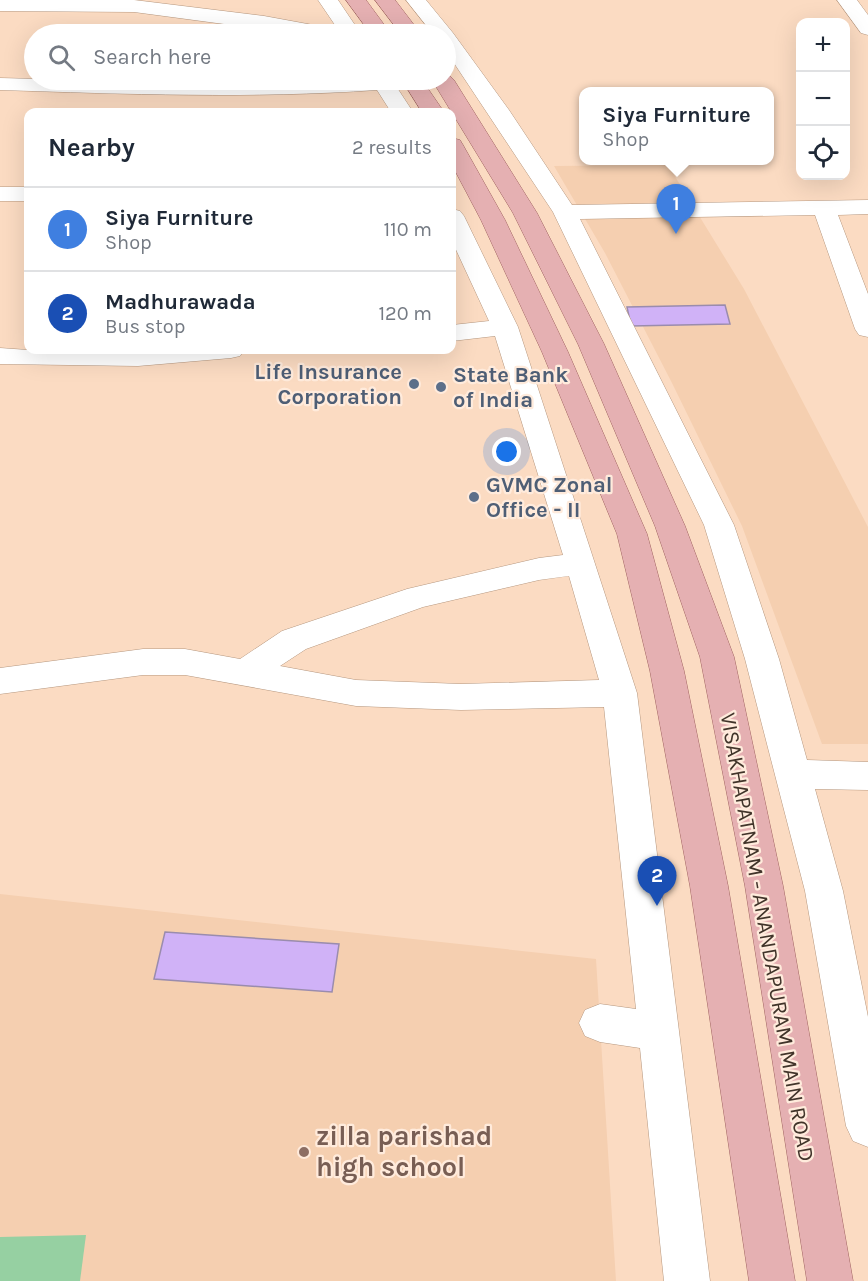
<!DOCTYPE html>
<meta charset="utf-8">
<style>
:root{--surface:#fff;--page:#f6f6f7;--text:#1f2937;--muted:#747a83;--line:#e0e1e3;--accent:#a83896}
body{margin:0;font-family:Karla,sans-serif;background:var(--page);color:var(--text)}
.controls{position:absolute;right:18px;top:18px;display:grid;overflow:hidden;border-radius:12px;box-shadow:0 6px 24px #0002}
.controls button{width:54px;height:54px;display:grid;place-items:center;padding:0;border:0;border-bottom:2px solid var(--line);background:var(--surface);color:var(--text);font:30px sans-serif}
.you{position:absolute;left:507px;top:452px;width:21px;height:21px;margin:-15px;border:4px solid #fff;border-radius:50%;background:#1a73e8;box-shadow:0 0 0 9px #1a73e833}
.badge{display:grid;place-items:center;width:39px;height:39px;border-radius:50%;background:var(--accent);color:#fff;font-size:20px;font-weight:700}
.pin{position:absolute;translate:-50% -50px;filter:drop-shadow(0 2px 3px #0008)}
.pin::after{content:'';position:absolute;top:32px;width:21px;height:18px;background:inherit;clip-path:polygon(0 0,100% 0,50% 100%)}
.popup{position:absolute;left:579px;top:87px;width:195px;height:78px;box-sizing:border-box;display:grid;place-content:center;border-radius:12px;background:var(--surface);filter:drop-shadow(0 2px 4px #0005);font-size:20px;white-space:nowrap;color:var(--muted)}
.popup b{font-size:22px;color:var(--text)}
.popup::after{content:'';position:absolute;left:50%;top:100%;margin-left:-12px;border:12px solid transparent;border-top-color:var(--surface)}
.list{margin:0;padding:0;list-style:none}
h2{display:flex;justify-content:space-between;align-items:center;height:78px;margin:0;padding:0 24px;font-size:26px}
h2 small{font-size:20px;font-weight:400;color:var(--muted)}
.list li{display:grid;grid-template-columns:39px 1fr auto;gap:18px;align-items:center;box-sizing:border-box;height:84px;padding:0 24px;border-top:2px solid var(--line)}
.list b{display:block;font-size:22px;white-space:nowrap}
.list p{margin:0;font-size:20px;white-space:nowrap;color:var(--muted)}
.list em{font-size:20px;font-style:normal;color:var(--muted)}
.icon{flex:none;width:33px;height:33px;fill:none;stroke:currentColor;stroke-width:2;stroke-linecap:round;stroke-linejoin:round}
.map{position:relative;flex:none;width:868px;height:1281px;overflow:hidden}
.search{position:absolute;background:var(--surface);box-shadow:0 6px 24px #0002;left:24px;top:24px;width:432px;height:66px;display:flex;align-items:center;gap:15px;box-sizing:border-box;padding:0 21px;border-radius:33px;color:var(--muted);font-size:22px}
.panel{position:absolute;background:var(--surface);box-shadow:0 6px 24px #0002;left:24px;top:108px;width:432px;height:246px;border-radius:12px}
.map>svg:first-child{display:block}
.built{fill:#f5cfb0}
.green{fill:#96d0a2}
.building{fill:#d0b2f7;stroke:#9a8cad;stroke-width:1.5}
.lines{fill:none;stroke-linecap:round;stroke-linejoin:round}
.minor-casing{stroke:#b5977f;stroke-width:1}
.major-casing{stroke:#a06361;stroke-width:1}
.minor{fill:#fff;fill-rule:evenodd}
.major{fill:#e5b0b2;fill-rule:evenodd}
.service-dot{fill:#5c6f8a;stroke:#ffebdc;stroke-width:2}
.education-dot{fill:#8d6e63;stroke:#ffebdc;stroke-width:2}
.labels{text-anchor:middle;stroke-width:4.5;stroke-linejoin:round;paint-order:stroke}
.service-label{font-size:22px;font-weight:bold;fill:#4e5e75;stroke:#ffebdc;text-anchor:start}
.street-label{font-size:22px;fill:#41342a;stroke:#ffebdc}
.near-education-label{font-size:27px;font-weight:bold;fill:#785e54;stroke:#ffebdc;text-anchor:start}
</style>
<div class="map">
<svg width="868" height="1281" viewBox="0 0 868 1281">
<rect width="100%" height="100%" fill="#fbdbc2"/>
<g class="built">
<polygon points="668,165 744,289 868,527 868,744 822,744 742,526 672,383 605,253 554,166"/>
<polygon points="0,894 596,959 616,1281 0,1281"/>
</g>
<polygon class="green" points="86,1235 80,1281 0,1281 0,1237"/>
<g class="building">
<polygon points="725,305 730,324 631,326 627,307"/>
<polygon points="165,932 339,944 332,992 154,979"/>
</g>
<g class="lines">
<g class="minor-casing">
<g id="minor">
<polygon points="0,0 134,0 264,16 313,25 335,25 318,0 338,0 361,34 299,34 134,12 0,11"/>
<polygon points="406,0 426,0 453,33 509,110 572,205 868,200 868,214 838,215 868,294 868,337 859,335 855,329 815,215 580,219 734,525 779,659 807,760 868,762 868,790 815,789 843,891 868,1017 868,1147 853,1141 846,1126 805,891 745,659 704,525 553,212 446,51 446,34 433,34"/>
<polygon points="837,0 857,0 868,15 868,35 861,33"/>
<path d="M0,78l183,5 209,-3 21,32h-22l-14,-22c-125,9 -251,4 -377,0z"/>
<rect x="0" y="187" width="28" height="14"/>
<path d="M452,209l8,2 4,5 54,111 119,366 73,588h-46l-24,-233 -40,-6 -15,-6 -6,-13 6,-13 15,-6 36,5 -32,-302 -143,3 -105,-4 -171,-31h-42l-143,19v-26l143,-19h42l55,10 42,-28 125,-42 132,-31 24,-3 -68,-219 -43,5v-16l37,-4 -37,-80zM569,576l30,104 -138,4 -105,-4 -76,-14 26,-17 117,-42 116,-27z"/>
<polygon points="0,348 28,350 244,350 240,356 231,358 138,366 0,364"/>
</g>
</g>
<g class="major-casing">
<g id="major">
<polygon points="346,0 366,0 391,34 371,34"/>
<polygon points="375,0 395,0 421,34 401,34"/>
<polygon points="446,74 450,76 454,80 537,213 604,344 685,526 734,657 783,886 853,1281 807,1281 745,886 700,657 655,526 578,344 513,213 432,80 446,80"/>
<polygon points="402,80 422,80 444,112 422,112"/>
<polygon points="452,138 460,140 463,145 505,220 568,352 647,534 684,671 728,886 795,1281 749,1281 690,886 650,671 617,534 542,352 481,220 452,165"/>
</g>
</g>
<use href="#minor" class="minor"/>
<use href="#major" class="major"/>
</g>
<g class="service-dot">
<circle cx="414" cy="384" r="6"/>
<circle cx="441" cy="387" r="6"/>
<circle cx="474" cy="497" r="6"/>
</g>
<circle class="education-dot" cx="304" cy="1152" r="6"/>
<g class="labels">
<g class="service-label">
<text x="402" y="379" text-anchor="end">Life Insurance<tspan x="402" dy="25">Corporation</tspan></text>
<text x="453" y="382">State Bank<tspan x="453" dy="25">of India</tspan></text>
<text x="486" y="492">GVMC Zonal<tspan x="486" dy="25">Office - II</tspan></text>
</g>
<g class="street-label">
<text transform="translate(768 937) rotate(80)" y="8">VISAKHAPATNAM - ANANDAPURAM MAIN ROAD</text>
</g>
<g class="near-education-label">
<text x="316" y="1145">zilla parishad<tspan x="316" dy="31">high school</tspan></text>
</g>
</g>
</svg>
<div class="controls">
<button>+</button>
<button>−</button>
<button><svg class="icon" aria-label="locate" viewBox="0 0 24 24"><circle cx="12" cy="12" r="6"/><path d="M12 2v4M12 18v4M2 12h4M18 12h4"/></svg></button>
</div>
<div class="you"></div>
<div class="pin badge" style="left:676px;top:234px;background:#3f7fe0">1</div>
<div class="popup"><b>Siya Furniture</b>Shop</div>
<div class="pin badge" style="left:657px;top:906px;background:#1a4fb4">2</div>
<div class="search"><svg class="icon" aria-label="search" viewBox="0 0 24 24"><circle cx="10" cy="10" r="6"/><path d="M15 15l6 6"/></svg>Search here</div>
<section class="panel">
<h2>Nearby<small>2 results</small></h2>
<ul class="list">
<li><span class="badge" style="background:#3f7fe0">1</span><div><b>Siya Furniture</b><p>Shop</p></div><em>110 m</em></li>
<li><span class="badge" style="background:#1a4fb4">2</span><div><b>Madhurawada</b><p>Bus stop</p></div><em>120 m</em></li>
</ul>
</section>
</div>
